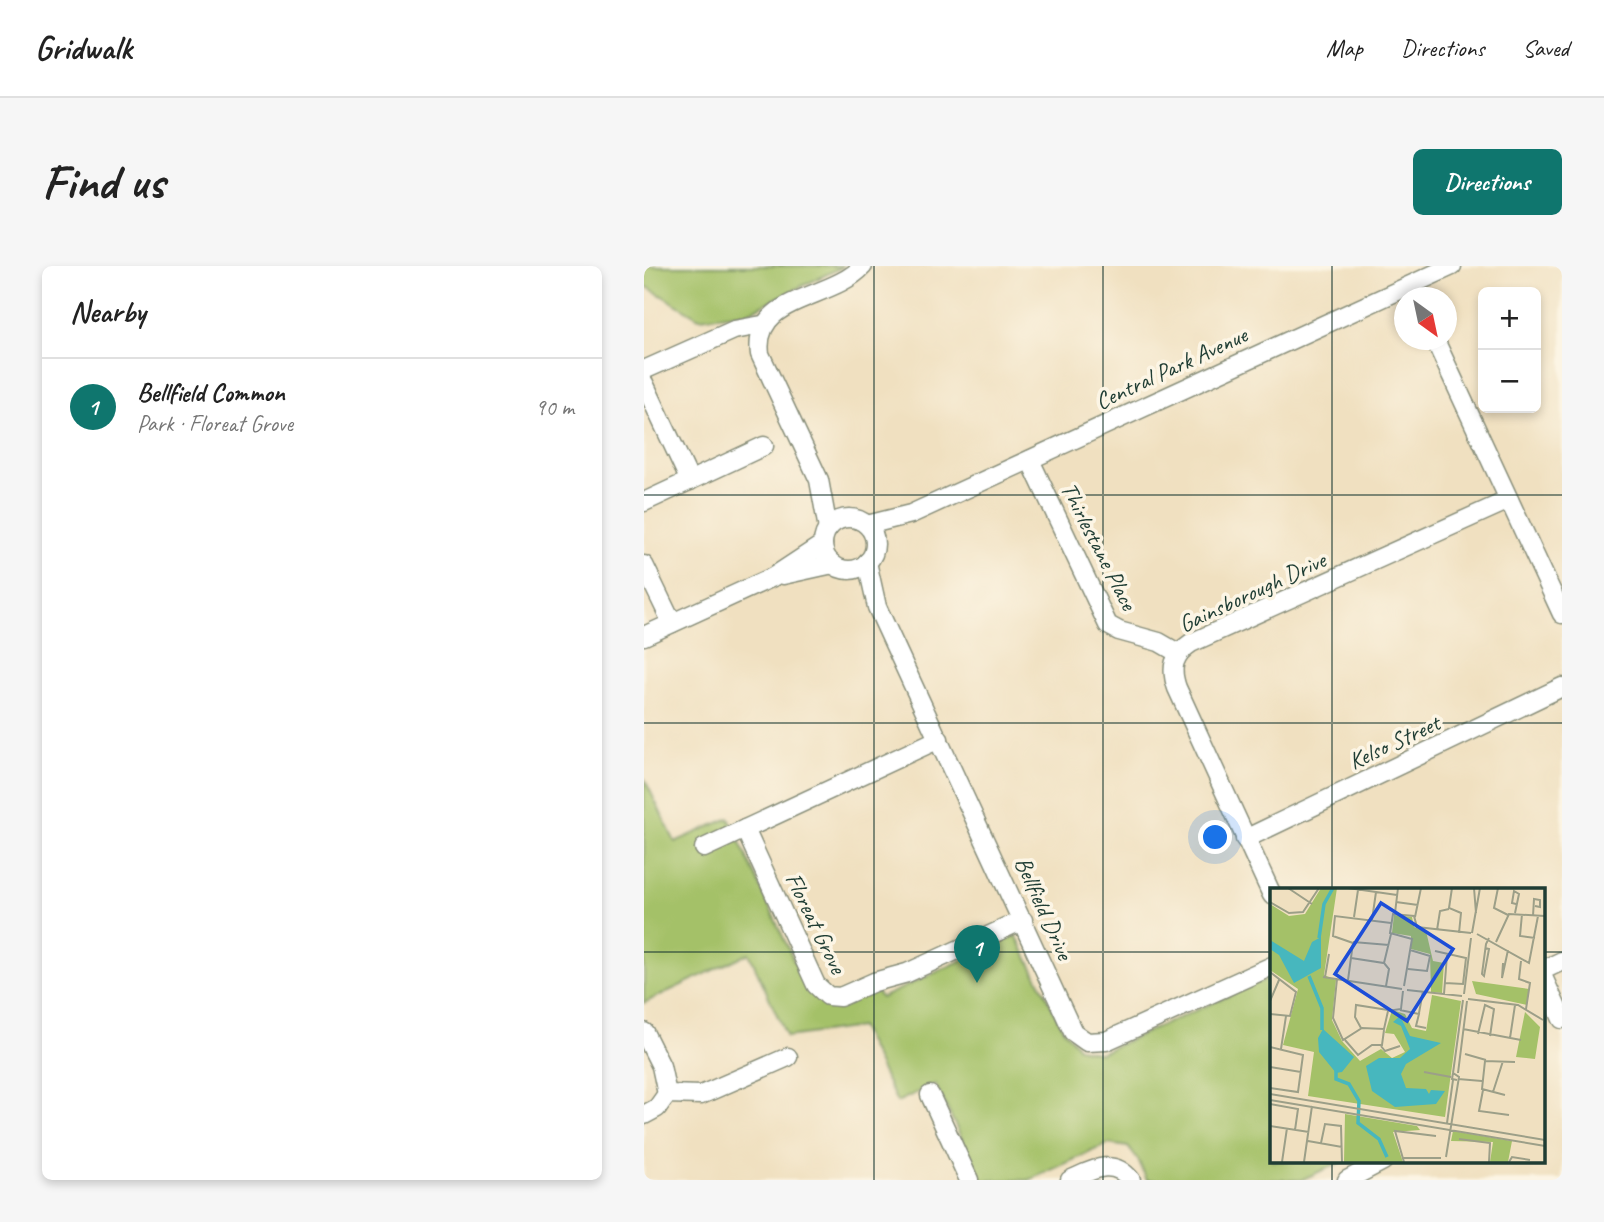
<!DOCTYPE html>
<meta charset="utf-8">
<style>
:root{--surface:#fff;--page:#f6f6f6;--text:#222;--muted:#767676;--line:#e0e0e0;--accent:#0f766e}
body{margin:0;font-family:Caveat,sans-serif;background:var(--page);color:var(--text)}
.controls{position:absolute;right:21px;top:21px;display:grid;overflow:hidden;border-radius:10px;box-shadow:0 4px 10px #0003}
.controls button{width:63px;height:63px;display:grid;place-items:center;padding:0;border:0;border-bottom:2px solid var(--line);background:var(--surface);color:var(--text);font:35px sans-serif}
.compass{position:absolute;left:750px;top:21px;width:63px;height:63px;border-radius:50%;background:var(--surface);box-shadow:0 4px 10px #0003;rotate:147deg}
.you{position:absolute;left:572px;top:572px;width:24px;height:24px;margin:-18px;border:5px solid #fff;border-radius:50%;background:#1a73e8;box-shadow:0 0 0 10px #1a73e833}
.badge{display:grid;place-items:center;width:46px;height:46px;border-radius:50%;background:var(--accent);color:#fff;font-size:23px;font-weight:700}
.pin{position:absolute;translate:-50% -58px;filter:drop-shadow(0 2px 4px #0008)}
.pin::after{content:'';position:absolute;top:37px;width:24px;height:21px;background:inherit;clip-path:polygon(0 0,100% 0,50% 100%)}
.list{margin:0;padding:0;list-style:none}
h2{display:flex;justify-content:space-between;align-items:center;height:91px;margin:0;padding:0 28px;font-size:30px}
h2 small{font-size:23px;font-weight:400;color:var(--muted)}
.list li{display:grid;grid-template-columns:46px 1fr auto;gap:21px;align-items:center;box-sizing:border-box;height:98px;padding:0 28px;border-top:2px solid var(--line)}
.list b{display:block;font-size:26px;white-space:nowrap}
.list p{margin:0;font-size:23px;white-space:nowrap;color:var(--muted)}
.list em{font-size:23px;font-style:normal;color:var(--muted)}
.map{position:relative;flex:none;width:918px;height:914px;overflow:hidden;border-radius:10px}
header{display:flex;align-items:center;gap:42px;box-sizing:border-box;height:98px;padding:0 35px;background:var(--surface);border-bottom:2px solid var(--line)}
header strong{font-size:33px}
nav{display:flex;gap:38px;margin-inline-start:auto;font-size:24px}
.intro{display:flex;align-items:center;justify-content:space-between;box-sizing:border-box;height:168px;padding:0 42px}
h1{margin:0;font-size:49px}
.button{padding:18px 32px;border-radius:10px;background:var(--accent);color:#fff;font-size:24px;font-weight:700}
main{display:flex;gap:42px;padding:0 42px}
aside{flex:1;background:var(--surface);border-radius:10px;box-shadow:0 4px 10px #0003}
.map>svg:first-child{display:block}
.green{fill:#a4c168;stroke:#627f4e;stroke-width:2}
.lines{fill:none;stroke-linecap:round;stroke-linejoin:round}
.minor-casing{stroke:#888e7a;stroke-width:21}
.minor{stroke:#fff;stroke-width:18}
.grid{fill:none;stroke:#1f3d34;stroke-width:2;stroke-opacity:0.55}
.labels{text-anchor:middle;stroke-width:7;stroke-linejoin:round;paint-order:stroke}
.street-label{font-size:24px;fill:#1f3d34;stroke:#fcf5e5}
.inset-river{fill:none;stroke:#47b7be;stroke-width:3.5}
.inset-road{fill:none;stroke:#9c9f88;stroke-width:2}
.view{fill:#1d4ed8;fill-opacity:0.15;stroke:#1d4ed8;stroke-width:3.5}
.inset-edge{fill:none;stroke:#1f3d34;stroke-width:3.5}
</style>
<header>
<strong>Gridwalk</strong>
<nav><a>Map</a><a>Directions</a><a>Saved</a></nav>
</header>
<div class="intro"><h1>Find us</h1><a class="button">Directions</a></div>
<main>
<aside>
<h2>Nearby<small></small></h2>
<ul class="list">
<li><span class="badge">1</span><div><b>Bellfield Common</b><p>Park · Floreat Grove</p></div><em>90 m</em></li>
</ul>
</aside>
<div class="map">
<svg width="918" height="914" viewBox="0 0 918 914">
<rect width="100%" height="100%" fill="#fcf5e5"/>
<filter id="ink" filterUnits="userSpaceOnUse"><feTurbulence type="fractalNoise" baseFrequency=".0143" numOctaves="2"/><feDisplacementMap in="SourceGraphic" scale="14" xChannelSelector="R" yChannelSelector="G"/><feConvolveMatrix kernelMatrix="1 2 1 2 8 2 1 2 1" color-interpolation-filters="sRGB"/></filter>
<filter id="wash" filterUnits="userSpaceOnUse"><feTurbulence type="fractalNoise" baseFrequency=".00686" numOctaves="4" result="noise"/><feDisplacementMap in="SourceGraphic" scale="28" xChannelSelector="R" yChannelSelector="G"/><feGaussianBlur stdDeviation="1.57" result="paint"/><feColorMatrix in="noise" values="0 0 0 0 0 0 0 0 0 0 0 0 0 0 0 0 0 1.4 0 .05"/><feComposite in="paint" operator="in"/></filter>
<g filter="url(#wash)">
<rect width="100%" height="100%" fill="#f0e0c0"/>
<g class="green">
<polygon points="0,0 200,0 102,47 55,52 0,19"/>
<polygon points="0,512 31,576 85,552 163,724 180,731 232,724 237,732 372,669 419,763 435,782 456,787 627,711 628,895 699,895 657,914 503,914 494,894 484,881 464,878 385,914 338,914 291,818 253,836 216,761 143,771 105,687 0,737"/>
</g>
</g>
<g filter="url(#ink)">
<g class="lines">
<g class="minor-casing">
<g id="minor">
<polyline points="791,74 918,348"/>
<polyline points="0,104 90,64 118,59"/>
<polyline points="0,117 46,215"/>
<polyline points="386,194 464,359 475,365 515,376 534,387"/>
<polyline points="0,236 120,180"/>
<circle cx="205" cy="278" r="26"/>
<polyline points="223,259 267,248 808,0"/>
<path d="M184,263l-9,-49 -59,-126c-8,-59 71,-53 103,-88"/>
<polyline points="223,296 233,341 429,766 443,776 462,775 628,700"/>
<polyline points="0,299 28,357"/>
<polyline points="139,309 189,298"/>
<polyline points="0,370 129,311 179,278"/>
<polyline points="295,473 101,563 172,719 184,730 196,731 230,716 263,707 379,654"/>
<polyline points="601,573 918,421"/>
<polyline points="60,582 101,563"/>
<path d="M628,629l-95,-207c-7,-20 -4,-33 14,-45l318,-143"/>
<polyline points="899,704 918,695"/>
<polyline points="899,711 918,753"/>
<polyline points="0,766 17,800 23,828"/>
<polyline points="286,829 325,914"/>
<polyline points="0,849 13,842 23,828 57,829 144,791"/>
<path d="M426,914c22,-10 43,-23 61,0"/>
<polyline points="703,914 739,895"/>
</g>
</g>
<use href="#minor" class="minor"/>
</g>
</g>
<path class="grid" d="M230,0v914M459,0v914M688,0v624M0,229h918M0,457h918M0,686h628M899,686h19M688,895v19"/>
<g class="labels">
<g class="street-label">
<text transform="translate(527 102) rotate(-25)" y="8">Central Park Avenue</text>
<text transform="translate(455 280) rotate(63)" y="8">Thirlestane Place</text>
<text transform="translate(608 326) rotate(-25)" y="8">Gainsborough Drive</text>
<text transform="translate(750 476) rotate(-25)" y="8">Kelso Street</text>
<text transform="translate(400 642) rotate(66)" y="8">Bellfield Drive</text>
<text transform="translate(172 657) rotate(64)" y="8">Floreat Grove</text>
</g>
</g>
<g transform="translate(626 622)">
<rect width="275" height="275" fill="#f0e0c0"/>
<path d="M51,0h16l-13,87 12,5 -4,40 10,21 18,20 21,-12 11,9 13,-6 -11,-18 -9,-1 7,-23 13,4 7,14 14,3 6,-36 29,6 -16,116 -137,-21 6,-44 -31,-7 15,-56 -28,-19v-66l19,12 16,-2zM124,27l18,2 2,10 12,4 7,30 11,2 -2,30 -11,-1 -1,-38 -19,-5v-13l-19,-3zM202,93l57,8 -2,16 -51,-11zM255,124l15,15 -5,32 -19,-2zM75,226l72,12 3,4 -27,2 10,30h-59zM183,243l59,10 -4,21h-18l3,-20 -42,-1z" fill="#a4c168"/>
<path d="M51,49v31l-27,15 -15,-28 -9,-6v-9l34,21 8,-19zM130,128l10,20 31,7 -35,21 -5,10 5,14 20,1 3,5 2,-4 14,1 -9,13 -41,3 -23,-16 -6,-25 13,-8h21l10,-9 -9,-23 -8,-4zM53,141l31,28 -12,15 -6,1 -17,-21 -1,-14z" fill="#47b7be"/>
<path class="inset-river" d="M49,50l5,-34 9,-16M39,88l13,32v22M66,183v8l13,5 10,17 -1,22 21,16 8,18"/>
<path class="inset-road" d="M18,0l24,16M78,0l49,7M182,0l-3,20 12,5 -2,20M204,0l2,25M228,0l-4,20 14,7M0,14l19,11 14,-1 16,-24M126,14l22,3M125,25l3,-25M245,25l4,-19 -5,-3 -2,12 4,1M252,26l-2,22 15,2M263,28l1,-17 6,1v7l-5,-1M84,29l4,-27M145,29l6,-29M102,32l4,-28M167,42l3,-19 9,-2M202,45l8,-45M207,46l52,29 9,-47M83,54l36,3M226,54l13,-28 36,2M215,60l4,1 -5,27 -2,-2 4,-30 3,-6M165,63l31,7 -3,26 -18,-1M81,70l33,5 7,-29M251,73l-2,18 11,4 -4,26M114,75l5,6 -3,17M233,75l-1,15 6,-28M138,81l19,2 3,-15 -20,-6M0,84l26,20 -6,24 -20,-2M53,89l79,12M55,89l4,-23M67,91l-4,39 10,22 19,-12 22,1 4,-18 13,-2 2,-18M78,92l5,-37 -20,-7 2,-20 56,7M134,98l8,-47 -22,-6 3,-19 21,2 3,11 54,6M137,102l55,6M174,106l3,-39M194,106l7,-56M198,111l50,6 25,15M0,113l9,-21M130,122l19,4 -3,12 10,2M149,125l4,-22M91,140l-6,-11 1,-12 32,5M193,141l58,11M208,146l7,-29 9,4 -4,27M240,150l5,-33M75,152l13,15 14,-10h10l2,-15M111,158l4,5 15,-5M0,159l33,8 -5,37 -28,-4M11,161l5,-33M195,166l21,6M0,179l31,5M154,184l27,5M183,185l10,-73M188,185l9,-72M188,191l24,2M213,202l-4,21 30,4M223,204l10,-31M0,206l275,46M235,207l-23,-6 3,-28 30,1M0,212l275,46M0,216l28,5 -3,21M177,235l6,-43M0,238l39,6M189,251l31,4 -1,19M38,253l34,6M51,255l4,-19 16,2 1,36M176,269l13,-80 -6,-4 -1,6 5,1M132,270h39M12,274l5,-34M34,274l8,-56M134,274l-9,-31 41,5M239,274l3,-5 18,3"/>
<path class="view" d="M111,15l72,46 -46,72 -72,-47z"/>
<rect width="275" height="275" class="inset-edge"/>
</g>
</svg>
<div class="controls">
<button>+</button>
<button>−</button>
</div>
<svg class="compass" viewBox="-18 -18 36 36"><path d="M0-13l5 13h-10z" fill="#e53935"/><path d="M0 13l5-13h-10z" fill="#767676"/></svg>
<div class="you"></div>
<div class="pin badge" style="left:333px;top:717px">1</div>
</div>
</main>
